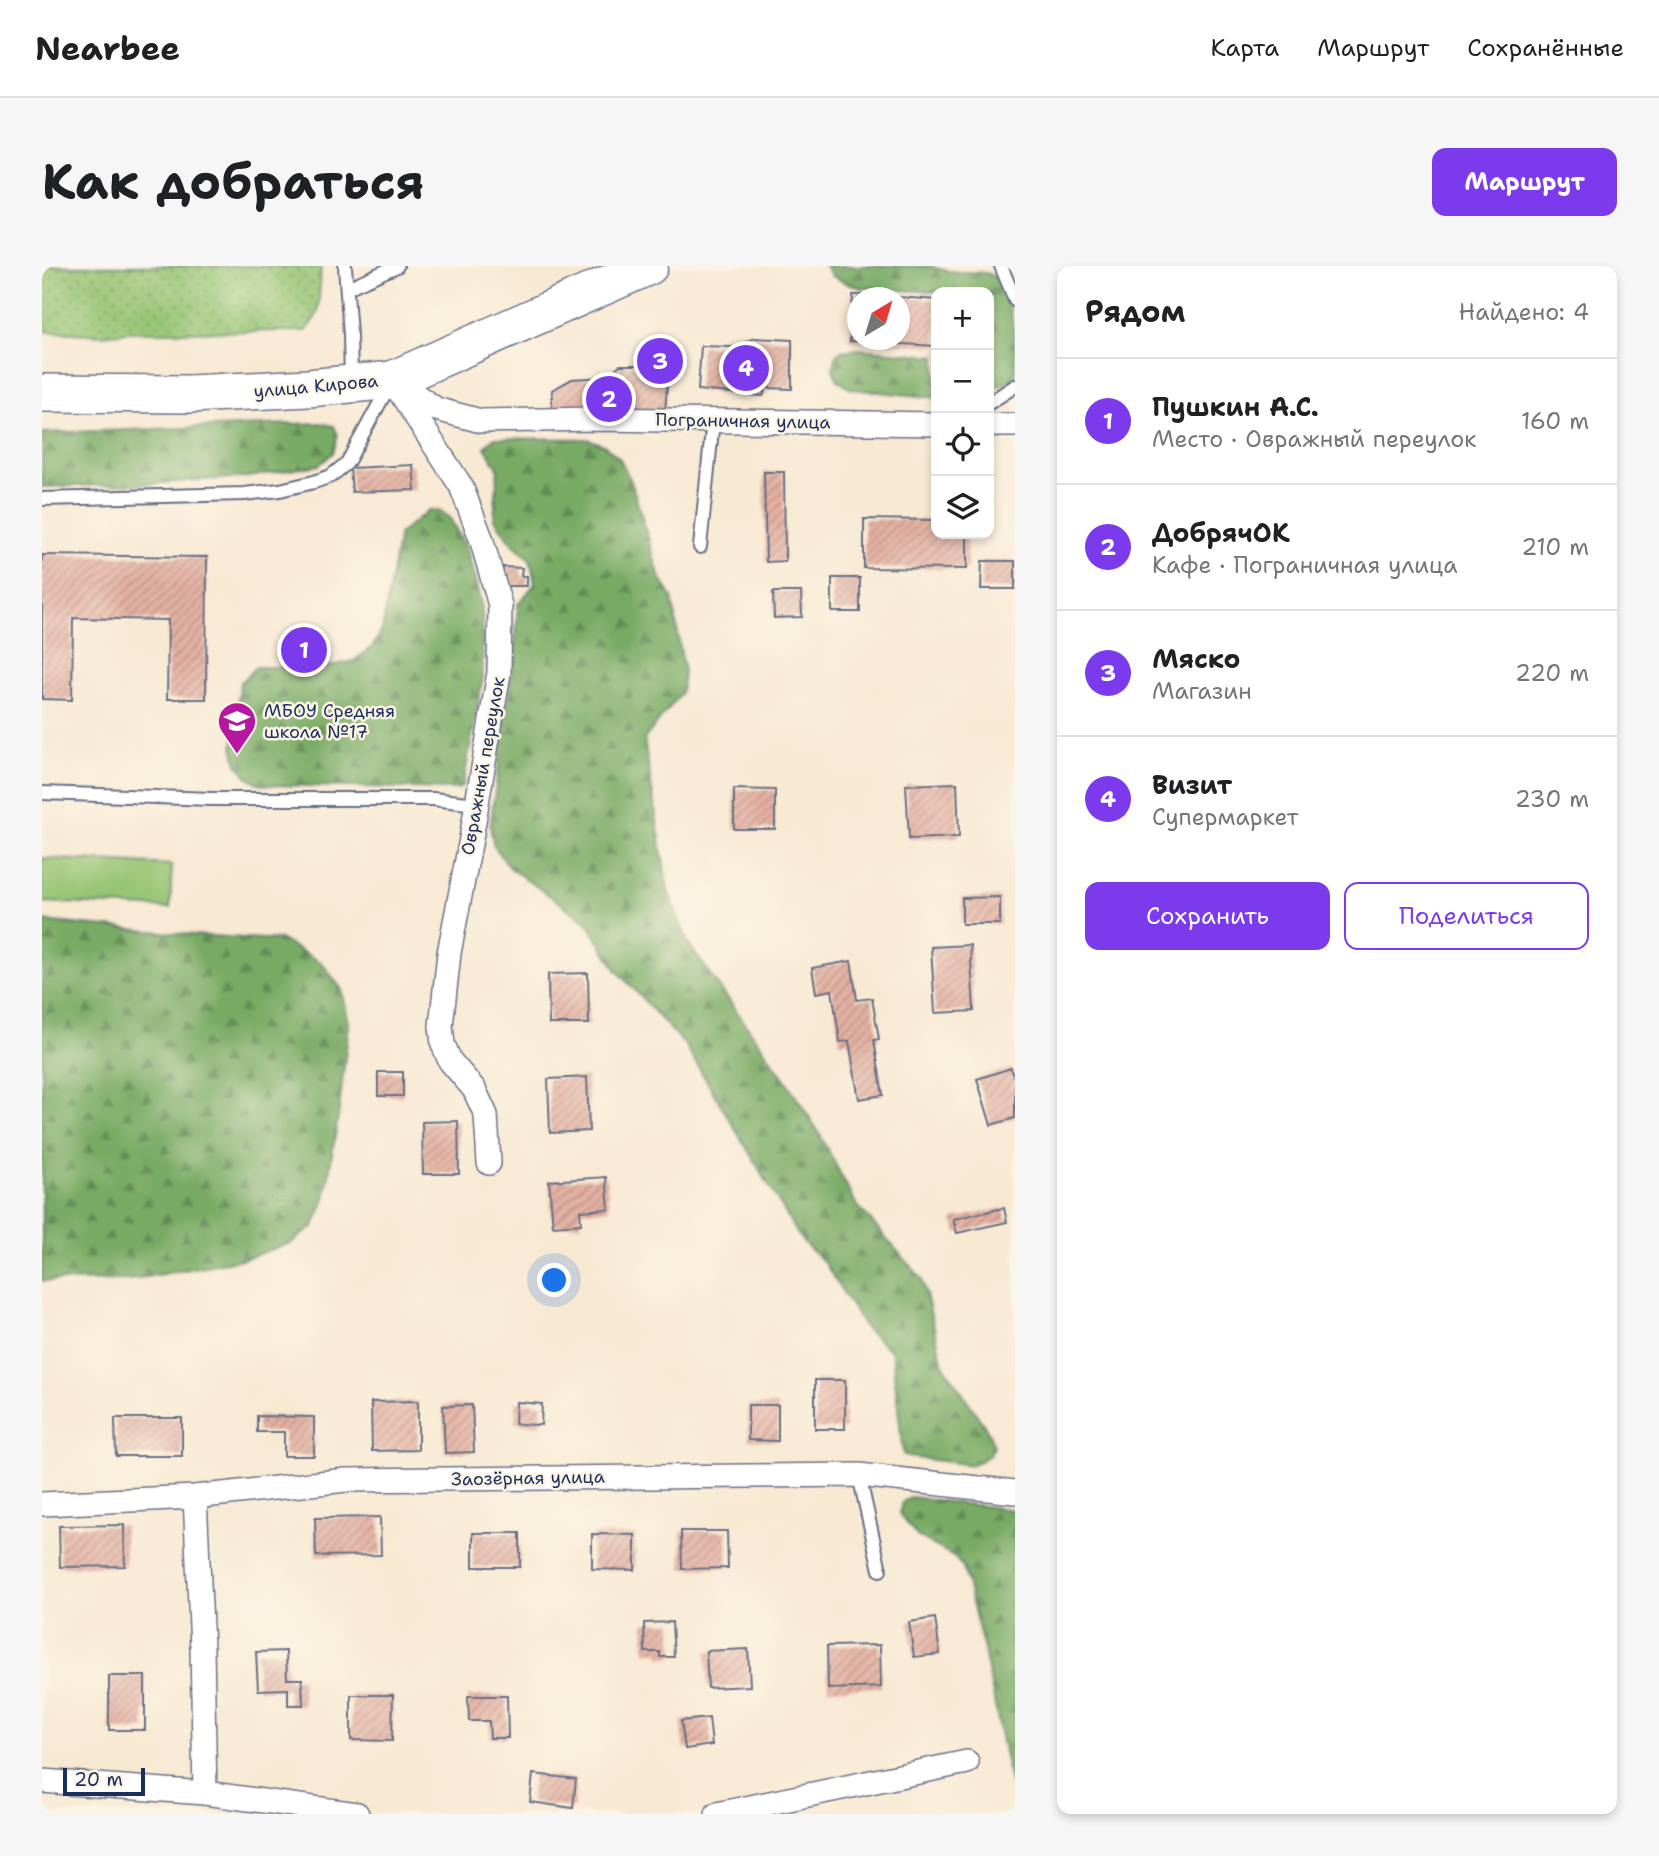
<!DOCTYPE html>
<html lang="ru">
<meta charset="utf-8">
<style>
:root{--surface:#fff;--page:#f6f6f6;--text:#202124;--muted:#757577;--line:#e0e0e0;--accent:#7c3aed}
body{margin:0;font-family:"Shantell Sans",sans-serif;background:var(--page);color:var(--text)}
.controls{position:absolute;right:21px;top:21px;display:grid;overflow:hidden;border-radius:14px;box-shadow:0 4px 10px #0003}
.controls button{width:63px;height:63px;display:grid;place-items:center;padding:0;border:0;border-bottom:2px solid var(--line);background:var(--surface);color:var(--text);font:35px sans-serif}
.compass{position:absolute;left:805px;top:21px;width:63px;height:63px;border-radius:50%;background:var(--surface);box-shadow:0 4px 10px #0003;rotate:38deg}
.scale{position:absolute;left:21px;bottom:18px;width:82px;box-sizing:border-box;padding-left:7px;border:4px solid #1b2f5e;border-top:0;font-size:19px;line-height:24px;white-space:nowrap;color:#1b2f5e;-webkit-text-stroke:5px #fcf5e5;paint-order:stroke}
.you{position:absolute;left:513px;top:1015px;width:24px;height:24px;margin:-18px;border:5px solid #fff;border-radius:50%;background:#1a73e8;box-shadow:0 0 0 10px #1a73e833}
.badge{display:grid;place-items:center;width:46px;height:46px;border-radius:50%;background:var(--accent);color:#fff;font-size:23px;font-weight:700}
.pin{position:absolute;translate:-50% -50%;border:4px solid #fff;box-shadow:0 2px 7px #0006}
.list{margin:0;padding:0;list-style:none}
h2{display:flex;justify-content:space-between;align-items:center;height:91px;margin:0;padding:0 28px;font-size:30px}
h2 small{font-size:23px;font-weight:400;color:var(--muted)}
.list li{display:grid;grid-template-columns:46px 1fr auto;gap:21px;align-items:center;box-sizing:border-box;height:126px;padding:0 28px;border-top:2px solid var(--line)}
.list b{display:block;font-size:26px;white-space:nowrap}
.list p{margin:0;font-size:23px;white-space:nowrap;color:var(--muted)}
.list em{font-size:23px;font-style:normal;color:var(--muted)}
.actions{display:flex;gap:14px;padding:21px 28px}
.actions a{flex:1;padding:16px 0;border:2px solid var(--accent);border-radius:14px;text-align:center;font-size:24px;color:var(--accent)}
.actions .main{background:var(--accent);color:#fff}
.icon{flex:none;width:38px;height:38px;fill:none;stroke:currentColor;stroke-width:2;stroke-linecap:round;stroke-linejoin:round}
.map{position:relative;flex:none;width:973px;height:1548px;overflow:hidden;border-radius:14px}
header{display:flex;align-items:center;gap:42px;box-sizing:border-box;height:98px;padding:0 35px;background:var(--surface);border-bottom:2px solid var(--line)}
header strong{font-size:33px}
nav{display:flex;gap:38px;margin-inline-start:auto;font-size:24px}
.intro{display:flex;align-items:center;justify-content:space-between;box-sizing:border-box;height:168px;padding:0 42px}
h1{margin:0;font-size:49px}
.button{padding:18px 32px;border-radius:14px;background:var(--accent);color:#fff;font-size:24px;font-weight:700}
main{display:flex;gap:42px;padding:0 42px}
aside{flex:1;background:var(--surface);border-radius:14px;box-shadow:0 4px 10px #0003}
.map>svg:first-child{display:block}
.grass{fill:url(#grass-dots);stroke:#587a68;stroke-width:2}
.forest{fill:url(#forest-firs);stroke:#4a6c61;stroke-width:2}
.garden{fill:#95c472;stroke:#587a68;stroke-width:2}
.building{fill:url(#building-hatch)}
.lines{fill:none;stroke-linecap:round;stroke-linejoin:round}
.service-casing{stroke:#687087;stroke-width:16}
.minor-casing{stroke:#687087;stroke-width:26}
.primary-casing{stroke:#687087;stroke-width:40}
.service{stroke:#fff;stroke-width:12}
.minor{stroke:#fff;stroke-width:23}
.primary{stroke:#fff;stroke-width:37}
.labels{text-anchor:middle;stroke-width:5;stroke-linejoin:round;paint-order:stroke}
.street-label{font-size:18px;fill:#1b2f5e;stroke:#fcf5e5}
.poi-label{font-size:18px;fill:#1b2f5e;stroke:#fcf5e5;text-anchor:start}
</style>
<header>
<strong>Nearbee</strong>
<nav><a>Карта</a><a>Маршрут</a><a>Сохранённые</a></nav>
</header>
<div class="intro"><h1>Как добраться</h1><a class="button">Маршрут</a></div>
<main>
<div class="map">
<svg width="973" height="1548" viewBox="0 0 973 1548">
<defs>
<pattern id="grass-dots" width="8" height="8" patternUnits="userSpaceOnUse" patternTransform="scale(1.75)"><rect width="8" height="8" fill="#95c472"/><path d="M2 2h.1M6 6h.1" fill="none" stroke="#79a061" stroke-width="1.8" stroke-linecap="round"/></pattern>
<pattern id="forest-firs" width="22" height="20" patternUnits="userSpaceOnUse" patternTransform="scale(1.75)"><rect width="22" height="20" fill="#78aa64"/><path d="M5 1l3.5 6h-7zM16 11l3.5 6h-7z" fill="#628b56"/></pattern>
<pattern id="building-hatch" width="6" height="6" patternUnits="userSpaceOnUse" patternTransform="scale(1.75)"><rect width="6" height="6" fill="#e4b1a2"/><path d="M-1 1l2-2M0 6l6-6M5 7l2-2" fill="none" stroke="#b89087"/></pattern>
</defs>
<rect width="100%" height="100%" fill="#fcf5e5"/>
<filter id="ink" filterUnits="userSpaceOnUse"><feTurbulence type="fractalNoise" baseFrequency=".0143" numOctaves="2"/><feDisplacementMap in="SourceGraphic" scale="14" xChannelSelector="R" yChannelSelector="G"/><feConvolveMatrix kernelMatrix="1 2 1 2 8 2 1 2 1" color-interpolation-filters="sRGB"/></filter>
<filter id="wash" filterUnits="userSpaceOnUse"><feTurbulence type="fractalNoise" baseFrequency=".00686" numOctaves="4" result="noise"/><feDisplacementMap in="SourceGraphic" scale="28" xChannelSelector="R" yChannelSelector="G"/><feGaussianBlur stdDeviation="1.57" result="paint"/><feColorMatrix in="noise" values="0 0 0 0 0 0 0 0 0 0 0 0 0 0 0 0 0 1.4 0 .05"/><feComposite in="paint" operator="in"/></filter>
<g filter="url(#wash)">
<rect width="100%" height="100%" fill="#f8e9d3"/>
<polygon class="grass" points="0,0 279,0 276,47 264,65 85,66 61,69 0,65"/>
<g class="forest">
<path d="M783,0h106c16,8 36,5 54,7 30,4 30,78 30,104l-6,5 -20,8v-98h-52l-75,-4 -16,-5 -14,-7z"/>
<polygon points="816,83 894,90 894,132 809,123 796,114 791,104 793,91 795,87 799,85"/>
<polygon points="279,157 292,160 296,169 291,187 277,199 206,211 104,218 0,221 0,167"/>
<polygon points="451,172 546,173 562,179 578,193 589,215 618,312 630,331 642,406 639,427 602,473 626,625 646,677 745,816 776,865 814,938 880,1013 901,1098 947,1167 952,1181 947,1189 931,1199 867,1191 861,1188 850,1086 823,1062 782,996 760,975 643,779 575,705 545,656 468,602 452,580 448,561 473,382 476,338 493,318 488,293 468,275 452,252 456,202 443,181"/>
<polygon points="387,244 397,245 407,251 425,283 440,342 441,411 421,519 416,523 219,519 207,512 195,498 191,480 198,417 214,401 285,401 312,395 331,380 340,364 357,268"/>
<polygon points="0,655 152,669 239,674 280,697 300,724 307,757 297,845 283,933 272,960 249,977 201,993 88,1014 0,1015"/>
<polygon points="869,1231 973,1244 973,1525 968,1516 942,1384 921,1301 911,1290 875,1270 857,1247 861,1236"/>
</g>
<polygon class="garden" points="0,592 130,599 128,642 0,636"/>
<g id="blocks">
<g class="building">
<polygon points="811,29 822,29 822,32 816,32 816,74 858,74 858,31 894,34 894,80 808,75"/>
<polygon points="713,72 750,74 750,123 724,122 721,130 656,124 659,80 691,81"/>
<polygon points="578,99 620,99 626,106 623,146 510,151 510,124 530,113 563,111"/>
<polygon points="371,199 373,224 310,226 308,202"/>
<polygon points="722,206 742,206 743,295 724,296"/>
<polygon points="822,253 894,254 894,268 925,268 925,303 822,302"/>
<polygon points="0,289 165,291 164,433 125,433 126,354 31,352 30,434 0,433"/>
<polygon points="940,295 973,295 973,323 939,323"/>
<polygon points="461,301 480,302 479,310 485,310 485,320 460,320"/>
<rect x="790" y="312" width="28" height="34"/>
<polygon points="731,326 759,326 760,351 732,352"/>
<polygon points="915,517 917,571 867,573 864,519"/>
<polygon points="692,523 733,524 733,563 692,563"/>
<polygon points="958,631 958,658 920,658 920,632"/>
<polygon points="928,679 932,745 893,747 889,681"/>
<polygon points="809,695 815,734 830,732 837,773 832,774 841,829 817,833 807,775 798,776 790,724 774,727 770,702"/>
<polygon points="546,707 547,758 507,758 506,708"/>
<polygon points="969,802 973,814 973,852 949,859 935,813"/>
<rect x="336" y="806" width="25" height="24"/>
<polygon points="545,811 547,865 508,867 506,813"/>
<polygon points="416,855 417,908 381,908 380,856"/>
<polygon points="564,911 567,943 538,945 539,958 511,960 507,915"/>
<polygon points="962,942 965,956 915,967 911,953"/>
<rect x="773" y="1114" width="30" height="49"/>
<polygon points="376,1135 376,1184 330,1185 329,1136"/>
<polygon points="474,1136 500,1138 499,1159 473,1158"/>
<polygon points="430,1139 432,1186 403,1187 401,1140"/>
<polygon points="706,1139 736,1139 736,1175 706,1174"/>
<polygon points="215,1150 272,1151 272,1190 242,1190 242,1166 215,1166"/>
<polygon points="73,1152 140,1152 140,1190 74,1190"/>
<polygon points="338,1251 339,1289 274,1290 273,1252"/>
<polygon points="82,1259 83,1300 18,1301 17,1260"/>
<polygon points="639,1265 685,1265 686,1302 640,1303"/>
<rect x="431" y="1267" width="47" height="34"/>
<polygon points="550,1268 593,1269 593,1304 550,1303"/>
<polygon points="893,1352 898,1388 872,1391 867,1356"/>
<polygon points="630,1356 632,1391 618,1391 618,1386 603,1386 602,1357"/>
<polygon points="838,1379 839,1421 786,1423 785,1380"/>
<polygon points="706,1383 708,1420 666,1422 664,1385"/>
<polygon points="244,1385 245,1413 260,1413 261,1439 246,1439 246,1423 216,1424 214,1386"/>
<rect x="67" y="1410" width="36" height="54"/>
<polygon points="309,1429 351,1429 350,1475 309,1474"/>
<polygon points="426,1430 465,1430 466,1472 448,1472 447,1455 427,1455"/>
<polygon points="667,1452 670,1479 643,1483 639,1455"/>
<polygon points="491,1508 534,1513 531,1542 488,1536"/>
</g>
</g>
</g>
<g filter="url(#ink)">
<use href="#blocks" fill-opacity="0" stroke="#687087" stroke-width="2"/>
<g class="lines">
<g class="service-casing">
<g id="service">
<polyline points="303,0 308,69 309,115"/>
<polyline points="959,0 973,34"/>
<polyline points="305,22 355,0"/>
<polyline points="947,137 973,120"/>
<polyline points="0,233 202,228 238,224 272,216 289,210 305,197 347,120"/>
<polyline points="658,281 671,154"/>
<polyline points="0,527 170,533 391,533 434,538"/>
<polyline points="817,1209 838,1304"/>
</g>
</g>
<g class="minor-casing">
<g id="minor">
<polyline points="350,114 419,220 439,272 458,339 457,407 429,573 407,687 399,760 401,778 408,795 432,823 444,849 447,897"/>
<polyline points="359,119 394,143 439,155 553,153 894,158"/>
<polyline points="947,159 973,159"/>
<polyline points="153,1231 160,1382 163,1527"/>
<polyline points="0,1238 153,1231 304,1214 817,1209 973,1226"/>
<polyline points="0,1515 163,1527 315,1548"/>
<polyline points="675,1548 925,1496"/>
</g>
</g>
<g class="primary-casing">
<polyline id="primary" points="0,127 148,128 266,122 350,114 607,0"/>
</g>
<use href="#service" class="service"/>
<use href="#minor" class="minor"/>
<use href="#primary" class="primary"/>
</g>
</g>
<defs>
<g id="school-pin" transform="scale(2.0125)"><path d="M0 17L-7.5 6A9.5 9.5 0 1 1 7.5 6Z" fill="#b5179e" stroke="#fcf5e5"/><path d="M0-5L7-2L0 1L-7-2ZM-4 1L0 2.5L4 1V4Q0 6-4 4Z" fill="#fff"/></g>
</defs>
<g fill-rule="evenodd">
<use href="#school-pin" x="195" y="455"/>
</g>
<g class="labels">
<g class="street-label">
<text transform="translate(274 120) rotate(-5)" y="6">улица Кирова</text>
<text transform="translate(701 155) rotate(1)" y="6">Пограничная улица</text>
<text transform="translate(441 500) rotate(-80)" y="6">Овражный переулок</text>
<text transform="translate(486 1212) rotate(-1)" y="6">Заозёрная улица</text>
</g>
<g class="poi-label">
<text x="222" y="451">МБОУ Средняя<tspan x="222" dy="21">школа №17</tspan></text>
</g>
</g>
</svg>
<div class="controls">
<button>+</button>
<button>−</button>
<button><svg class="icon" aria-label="locate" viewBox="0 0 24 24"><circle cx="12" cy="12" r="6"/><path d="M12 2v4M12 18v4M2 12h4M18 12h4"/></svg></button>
<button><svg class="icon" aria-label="layers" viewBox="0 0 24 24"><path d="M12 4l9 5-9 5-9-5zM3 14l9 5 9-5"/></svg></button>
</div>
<svg class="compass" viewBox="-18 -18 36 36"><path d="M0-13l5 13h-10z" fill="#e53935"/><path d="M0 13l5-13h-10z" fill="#757577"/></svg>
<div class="scale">20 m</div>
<div class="you"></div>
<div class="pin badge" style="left:262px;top:384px">1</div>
<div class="pin badge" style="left:567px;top:133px">2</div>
<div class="pin badge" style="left:618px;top:95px">3</div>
<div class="pin badge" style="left:704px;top:102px">4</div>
</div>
<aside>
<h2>Рядом<small>Найдено: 4</small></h2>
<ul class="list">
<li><span class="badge">1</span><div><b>Пушкин А.С.</b><p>Место · Овражный переулок</p></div><em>160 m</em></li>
<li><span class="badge">2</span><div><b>ДобрячОК</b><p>Кафе · Пограничная улица</p></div><em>210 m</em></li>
<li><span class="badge">3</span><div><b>Мяско</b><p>Магазин</p></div><em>220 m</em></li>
<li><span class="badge">4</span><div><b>Визит</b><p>Супермаркет</p></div><em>230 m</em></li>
</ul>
<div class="actions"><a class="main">Сохранить</a><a>Поделиться</a></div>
</aside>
</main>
